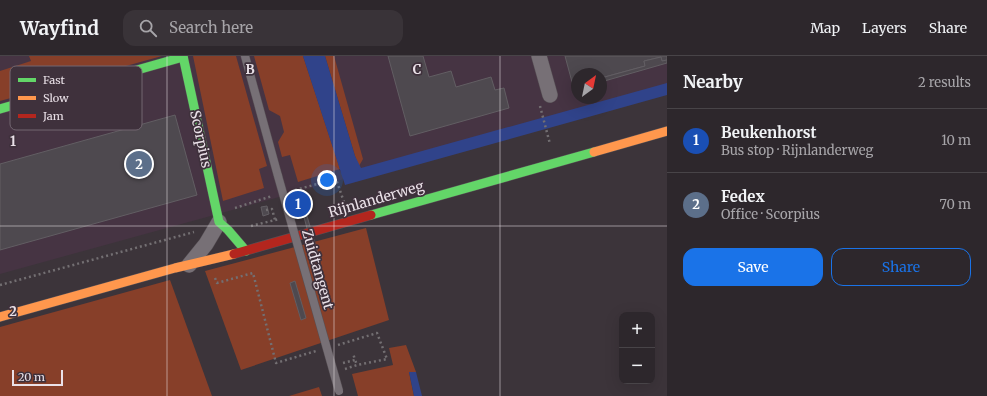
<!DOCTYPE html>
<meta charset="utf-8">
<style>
:root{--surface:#2d272c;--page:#393338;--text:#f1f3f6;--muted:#a7a5a9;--line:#484448;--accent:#1a73e8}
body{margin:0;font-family:Merriweather,serif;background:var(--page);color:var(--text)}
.controls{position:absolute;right:12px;bottom:12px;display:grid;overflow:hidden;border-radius:8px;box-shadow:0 4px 16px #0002}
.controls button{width:36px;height:36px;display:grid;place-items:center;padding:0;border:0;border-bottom:1px solid var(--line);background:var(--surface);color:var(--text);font:20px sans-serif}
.compass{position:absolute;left:571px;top:12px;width:36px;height:36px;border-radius:50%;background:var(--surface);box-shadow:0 4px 16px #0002;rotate:33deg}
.scale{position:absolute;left:12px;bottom:10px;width:51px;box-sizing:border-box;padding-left:4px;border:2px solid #eae1e8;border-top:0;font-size:11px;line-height:14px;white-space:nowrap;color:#eae1e8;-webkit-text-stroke:3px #3f313c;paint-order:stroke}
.you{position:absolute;left:327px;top:124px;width:14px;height:14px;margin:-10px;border:3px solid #fff;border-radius:50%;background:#1a73e8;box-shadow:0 0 0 6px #1a73e833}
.badge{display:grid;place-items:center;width:26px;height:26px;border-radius:50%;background:var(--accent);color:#fff;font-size:13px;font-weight:700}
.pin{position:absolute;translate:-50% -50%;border:2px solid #fff;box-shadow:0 1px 4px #0006}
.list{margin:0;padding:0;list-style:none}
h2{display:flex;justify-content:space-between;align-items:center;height:52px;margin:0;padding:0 16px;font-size:17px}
h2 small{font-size:13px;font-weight:400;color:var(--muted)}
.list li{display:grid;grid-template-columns:26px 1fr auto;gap:12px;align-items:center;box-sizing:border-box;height:64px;padding:0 16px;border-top:1px solid var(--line)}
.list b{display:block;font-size:15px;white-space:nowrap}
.list p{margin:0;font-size:13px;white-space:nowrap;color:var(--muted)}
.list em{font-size:13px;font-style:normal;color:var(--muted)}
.actions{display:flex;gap:8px;padding:12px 16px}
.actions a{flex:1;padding:9px 0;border:1px solid var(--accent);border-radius:12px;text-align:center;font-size:14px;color:var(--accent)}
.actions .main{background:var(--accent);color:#fff}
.icon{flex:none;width:22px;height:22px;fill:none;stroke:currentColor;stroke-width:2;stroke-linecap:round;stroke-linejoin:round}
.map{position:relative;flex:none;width:667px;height:340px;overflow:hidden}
header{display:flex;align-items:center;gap:24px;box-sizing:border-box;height:56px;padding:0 20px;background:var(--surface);border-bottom:1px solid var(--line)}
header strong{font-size:19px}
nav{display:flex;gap:22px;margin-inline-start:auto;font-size:14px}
.search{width:280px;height:36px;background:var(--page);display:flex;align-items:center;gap:10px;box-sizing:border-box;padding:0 14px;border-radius:12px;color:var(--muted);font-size:15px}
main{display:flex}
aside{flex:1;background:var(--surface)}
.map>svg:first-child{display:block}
.built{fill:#463443;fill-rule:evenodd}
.green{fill:#873f29}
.water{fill:#30438a}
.building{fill:#4e494f;stroke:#625e63}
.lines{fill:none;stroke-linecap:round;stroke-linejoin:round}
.lane-casing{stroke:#575055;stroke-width:9}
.street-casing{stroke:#575055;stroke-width:16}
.fast-casing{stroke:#575055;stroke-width:10}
.slow-casing{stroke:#575055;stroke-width:10}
.jam-casing{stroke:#575055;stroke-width:10}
.path{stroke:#736f72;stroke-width:2.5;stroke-dasharray:2 3;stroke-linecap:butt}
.lane{stroke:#777076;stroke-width:8}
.street{stroke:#777076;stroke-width:15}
.fast{stroke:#63d668;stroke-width:9}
.slow{stroke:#ff974d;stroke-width:9}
.jam{stroke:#b3261e;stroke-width:9}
.lane-bridge-casing{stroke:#575055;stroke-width:9;stroke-linecap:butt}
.lane-bridge{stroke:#777076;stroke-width:8}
.grid{fill:none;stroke:#eae1e8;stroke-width:1;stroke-opacity:0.55}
.labels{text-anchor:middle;stroke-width:3.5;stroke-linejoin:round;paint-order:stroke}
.street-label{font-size:14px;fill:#eae1e8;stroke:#3f313c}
.key{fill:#3f313c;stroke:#726670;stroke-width:1}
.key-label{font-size:11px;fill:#eae1e8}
.grid-label{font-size:13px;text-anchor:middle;font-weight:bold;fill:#eae1e8;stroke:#3f313c;stroke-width:3.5;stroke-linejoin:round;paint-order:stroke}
</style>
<header>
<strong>Wayfind</strong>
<div class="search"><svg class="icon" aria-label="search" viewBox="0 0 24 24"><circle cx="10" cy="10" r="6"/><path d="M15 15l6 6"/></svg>Search here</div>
<nav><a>Map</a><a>Layers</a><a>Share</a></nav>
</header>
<main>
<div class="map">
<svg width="667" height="340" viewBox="0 0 667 340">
<rect width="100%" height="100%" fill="#3c343a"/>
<path class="built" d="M0,0h667v34l-667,184zM577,18h24v24h-24z"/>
<g class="green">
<polygon points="29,0 162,0 0,45 0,15 31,5"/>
<polygon points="193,0 236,0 267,110 259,113 264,132 223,145"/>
<polygon points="254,0 303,0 340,113 298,126 290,99 282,101 278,86 284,76 280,60 269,54"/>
<polygon points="325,0 334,0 363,103 359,110 355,100"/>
<polygon points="366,172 389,264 241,314 205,215"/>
<polygon points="170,224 212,340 0,340 0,271"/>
<polygon points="406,289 416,316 409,316 414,340 358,340 352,318 393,309 389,292"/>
<polygon points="319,331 322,340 289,340"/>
</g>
<g class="water">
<polygon points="303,0 325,0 355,100 361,112 667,27 667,39 345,129"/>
<polygon points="409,316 416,316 422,340 414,340"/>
</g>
<g class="building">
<polygon points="388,0 423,0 429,21 451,15 456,31 491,21 495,34 504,32 509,52 410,80"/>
<polygon points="565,0 667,0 667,4 662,5 661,1 644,5 645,10 601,22 601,18 577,18 577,24 572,26"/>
<polygon points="661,1 662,5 667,4 667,7 601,26 601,22 645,10 644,5"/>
<polygon points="577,24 577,33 574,34 572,26"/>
<polygon points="175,59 197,139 0,194 0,108"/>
<polygon points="267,150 269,158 263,160 261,151"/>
<polygon points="307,160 318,198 314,199 304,161"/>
<polygon points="295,225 306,262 301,264 290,227"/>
</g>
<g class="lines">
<g class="lane-casing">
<polyline id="lane" points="245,0 278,120"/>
</g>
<g class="street-casing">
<g id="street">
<polyline points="539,0 550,39"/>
<polyline points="189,209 206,188 219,166"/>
</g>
</g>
<g class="fast-casing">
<g id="fast">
<polyline points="183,0 219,166 228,174 246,195"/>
<polyline points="0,53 183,1"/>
<polyline points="371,159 594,96"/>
</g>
</g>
<g class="slow-casing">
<g id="slow">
<polyline points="594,96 667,75"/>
<polyline points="0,261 175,212 234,198"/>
</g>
</g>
<g class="jam-casing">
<polyline id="jam" points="234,198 371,159"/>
</g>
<g class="path">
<polyline points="540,50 550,88"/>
<polyline points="295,134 336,123 344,146"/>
<polyline points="235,152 272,140"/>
<polyline points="266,154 272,153 275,164"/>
<polyline points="251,170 279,163"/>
<polyline points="215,222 217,227 253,217 276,307 316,295"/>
<polyline points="0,229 194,176"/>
<polyline points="338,289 377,277 387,303 357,309"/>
<polyline points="343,307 355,304 353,297"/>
<polyline points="345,313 357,309 355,304"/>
</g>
<use href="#lane" class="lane"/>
<use href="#street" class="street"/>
<use href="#fast" class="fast"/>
<use href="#slow" class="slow"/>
<use href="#jam" class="jam"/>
<g class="lane-bridge-casing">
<polyline id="lane-bridge" points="278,120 339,335"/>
</g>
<use href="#lane-bridge" class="lane-bridge"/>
</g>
<path class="grid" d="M167,0v340M334,0v340M500,0v340M0,170h667"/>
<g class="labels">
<g class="street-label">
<text transform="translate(201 83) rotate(78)" y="5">Scorpius</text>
<text transform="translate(376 143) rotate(-16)" y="5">Rijnlanderweg</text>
<text transform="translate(318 213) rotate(74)" y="5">Zuidtangent</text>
</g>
</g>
<rect x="10" y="10" width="132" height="64" rx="6" class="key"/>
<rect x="18" y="22" width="18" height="4" fill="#63d668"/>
<rect x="18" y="40" width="18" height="4" fill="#ff974d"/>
<rect x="18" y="58" width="18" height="4" fill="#b3261e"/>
<g class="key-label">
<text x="43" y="28">Fast</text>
<text x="43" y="46">Slow</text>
<text x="43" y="64">Jam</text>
</g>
<g class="grid-label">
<text x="250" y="18">B</text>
<text x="417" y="18">C</text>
<text x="13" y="90">1</text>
<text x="13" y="260">2</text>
</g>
</svg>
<div class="controls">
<button>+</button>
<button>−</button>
</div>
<svg class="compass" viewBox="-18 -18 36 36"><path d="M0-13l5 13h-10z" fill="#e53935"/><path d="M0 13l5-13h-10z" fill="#a7a5a9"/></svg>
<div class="scale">20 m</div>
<div class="you"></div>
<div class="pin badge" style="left:298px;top:148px;background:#1a4fb4">1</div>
<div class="pin badge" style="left:139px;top:108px;background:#5c6f8a">2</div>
</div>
<aside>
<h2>Nearby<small>2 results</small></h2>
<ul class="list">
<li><span class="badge" style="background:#1a4fb4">1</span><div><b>Beukenhorst</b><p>Bus stop · Rijnlanderweg</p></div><em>10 m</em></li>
<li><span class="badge" style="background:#5c6f8a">2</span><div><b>Fedex</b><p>Office · Scorpius</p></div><em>70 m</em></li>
</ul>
<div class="actions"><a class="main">Save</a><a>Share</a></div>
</aside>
</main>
